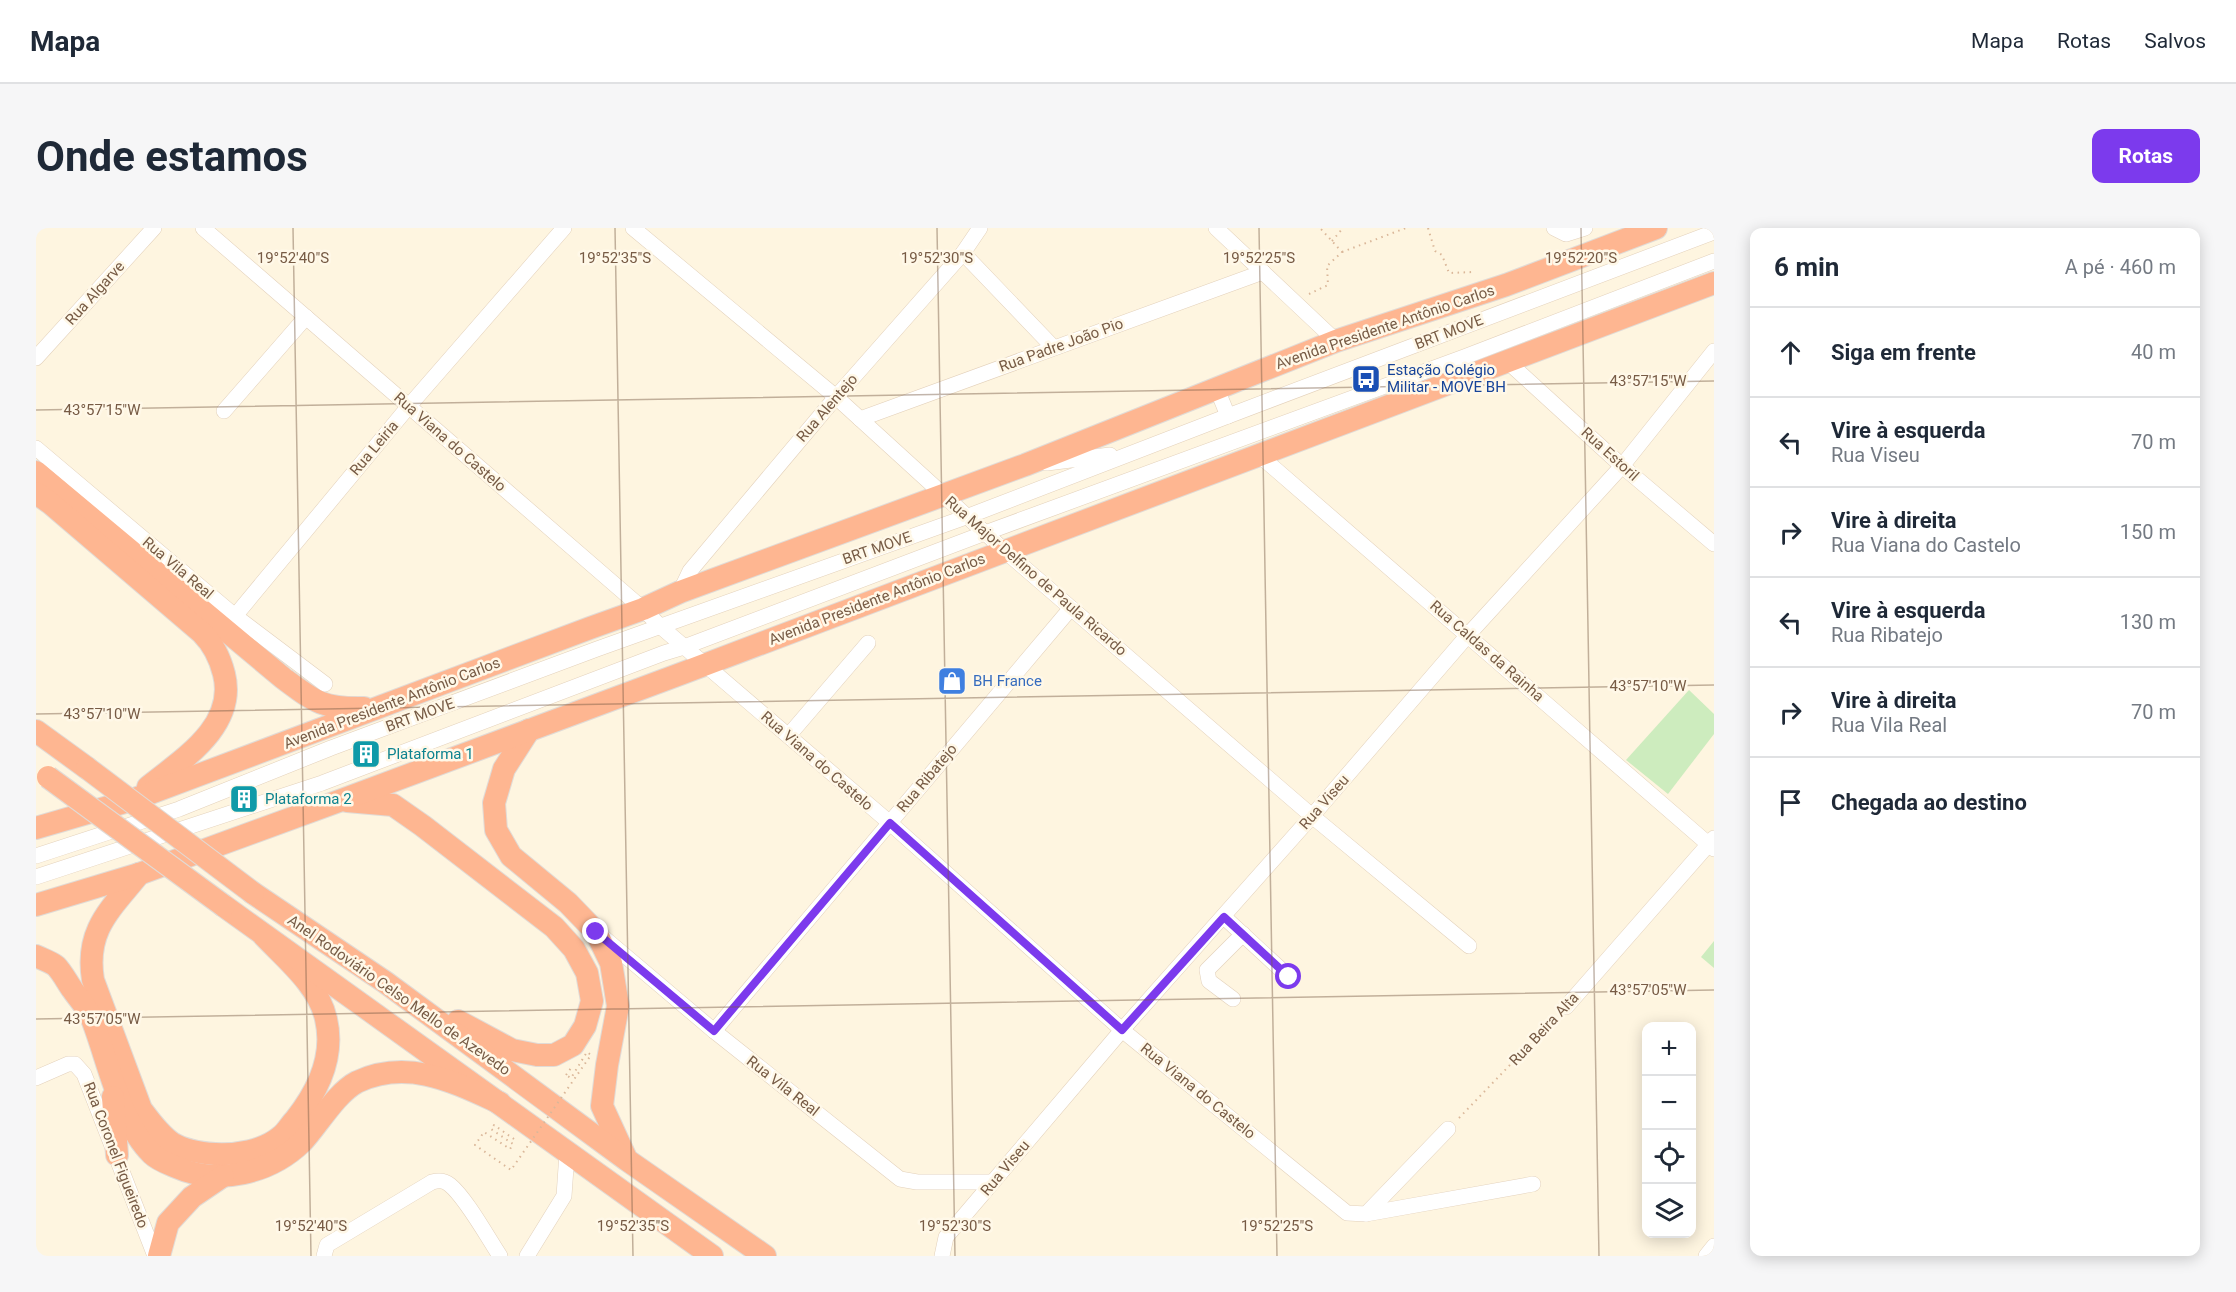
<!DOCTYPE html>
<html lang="pt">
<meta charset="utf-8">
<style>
:root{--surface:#fff;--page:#f6f6f7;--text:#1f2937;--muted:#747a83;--line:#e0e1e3;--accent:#7c3aed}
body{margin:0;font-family:Roboto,sans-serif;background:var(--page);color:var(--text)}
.controls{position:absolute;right:18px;bottom:18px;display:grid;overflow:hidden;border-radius:12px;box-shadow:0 3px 15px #0003}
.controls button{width:54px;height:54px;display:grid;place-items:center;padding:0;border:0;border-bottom:2px solid var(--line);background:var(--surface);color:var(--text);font:30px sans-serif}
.stop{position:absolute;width:18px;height:18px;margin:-14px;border:4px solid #7c3aed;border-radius:50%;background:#fff}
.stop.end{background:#7c3aed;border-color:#fff;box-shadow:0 2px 6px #0008}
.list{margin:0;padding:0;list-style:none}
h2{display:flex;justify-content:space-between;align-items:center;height:78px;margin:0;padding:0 24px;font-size:26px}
h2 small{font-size:20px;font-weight:400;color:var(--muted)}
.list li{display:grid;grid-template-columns:39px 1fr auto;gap:18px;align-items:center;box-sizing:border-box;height:90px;padding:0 24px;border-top:2px solid var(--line)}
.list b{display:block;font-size:22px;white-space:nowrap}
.list p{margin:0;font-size:20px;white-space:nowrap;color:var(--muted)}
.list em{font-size:20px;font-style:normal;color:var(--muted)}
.icon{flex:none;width:33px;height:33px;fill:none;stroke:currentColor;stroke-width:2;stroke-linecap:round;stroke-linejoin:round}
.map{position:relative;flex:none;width:1678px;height:1028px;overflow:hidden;border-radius:12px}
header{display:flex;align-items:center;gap:36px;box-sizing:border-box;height:84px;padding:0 30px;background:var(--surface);border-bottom:2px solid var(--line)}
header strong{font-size:28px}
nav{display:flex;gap:33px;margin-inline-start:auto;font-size:21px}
.intro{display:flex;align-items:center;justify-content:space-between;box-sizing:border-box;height:144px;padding:0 36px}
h1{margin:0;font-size:42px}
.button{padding:15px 27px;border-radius:12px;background:var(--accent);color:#fff;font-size:21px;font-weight:700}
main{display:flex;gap:36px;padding:0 36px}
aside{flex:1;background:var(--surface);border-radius:12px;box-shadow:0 3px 15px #0003}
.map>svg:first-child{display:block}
.green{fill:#cdecbe}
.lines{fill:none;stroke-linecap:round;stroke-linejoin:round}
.minor-casing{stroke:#e3d1bb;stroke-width:16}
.highway-casing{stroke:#e1dbd6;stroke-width:24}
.path{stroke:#dab799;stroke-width:2;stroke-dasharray:1.5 4.5;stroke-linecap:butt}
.minor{stroke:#fff;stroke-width:15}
.highway{stroke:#feb691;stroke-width:22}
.highway-bridge-casing{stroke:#e1dbd6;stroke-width:24;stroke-linecap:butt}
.path-bridge{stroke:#dab799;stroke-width:2;stroke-dasharray:1.5 4.5;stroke-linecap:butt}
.highway-bridge{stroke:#feb691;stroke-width:22}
.route{stroke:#7c3aed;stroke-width:8}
.ticks{fill:none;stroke:#775b45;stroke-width:1.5;stroke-opacity:0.45}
.labels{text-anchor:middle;stroke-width:5;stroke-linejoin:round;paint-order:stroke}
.street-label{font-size:15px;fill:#775b45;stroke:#fff8e8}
.transit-label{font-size:15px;fill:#164399;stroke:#fff8e8;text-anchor:start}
.shop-label{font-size:15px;fill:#366cbe;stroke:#fff8e8;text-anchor:start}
.culture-label{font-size:15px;fill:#0d838f;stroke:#fff8e8;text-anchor:start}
.ticks-label{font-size:15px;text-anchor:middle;fill:#775b45;stroke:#fff8e8;stroke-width:5;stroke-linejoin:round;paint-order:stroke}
</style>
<header>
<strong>Mapa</strong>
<nav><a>Mapa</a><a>Rotas</a><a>Salvos</a></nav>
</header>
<div class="intro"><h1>Onde estamos</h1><a class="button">Rotas</a></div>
<main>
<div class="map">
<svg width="1678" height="1028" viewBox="0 0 1678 1028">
<rect width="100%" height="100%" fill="#fef5e0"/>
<g class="green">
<polygon points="1653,462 1678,486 1678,506 1632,566 1590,532"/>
<polygon points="1678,713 1678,740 1665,729"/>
</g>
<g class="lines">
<g class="minor-casing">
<g id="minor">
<polyline points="167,0 607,381 624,398 854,595 1086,802 1311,985 1330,986 1497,956"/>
<polyline points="597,0 800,169 969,323 1276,588 1433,718"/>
<polyline points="1180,0 1300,113"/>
<polyline points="1518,0 1530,6 1549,0"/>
<polyline points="927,25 1017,119"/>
<polyline points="0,130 118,0"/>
<polyline points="1465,133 1472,134 1586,238 1678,316"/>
<polyline points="1181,161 1192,188"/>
<polyline points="188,183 270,89"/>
<polyline points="824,191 1227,44"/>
<polyline points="0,220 199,388 289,456"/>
<polyline points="1223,227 1678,621"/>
<polyline points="1011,235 1074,227"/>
<polyline points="644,364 654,343 800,169 927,25 944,0"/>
<polyline points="199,388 373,178 528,0"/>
<polyline points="753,507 832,415"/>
<polyline points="0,628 143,581 295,520 561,421 930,289 1192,188 1678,4"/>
<polyline points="0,649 286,555 628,425 648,419 949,305 1428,129 1678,33"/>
<polyline points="1188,689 1253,749"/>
<polyline points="567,709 678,803 864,951 881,954 957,954"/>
<polyline points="1197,771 1173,753 1171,742 1207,706"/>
<polyline points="1530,779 1678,610"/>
<polyline points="678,803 1035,380"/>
<polyline points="0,850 32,836 39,836 48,846 119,1028"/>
<polyline points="1330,986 1412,901"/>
<path d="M288,1028l3,-11 105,-63c7,-2 12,-2 18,3 16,13 38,53 50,71"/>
<polyline points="491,1028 528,968 531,925"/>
<polyline points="906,1028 910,1009 1086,802 1276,588 1432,407 1586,238 1678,123"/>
<polyline points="1670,1028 1678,1018"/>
</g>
</g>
<g class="highway-casing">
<g id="highway">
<path d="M0,244l247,206c32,24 40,31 81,30"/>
<path d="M0,265l14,10 152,130c11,11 18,25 22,41 13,52 -41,85 -76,113"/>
<polyline points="493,502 468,541 458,575 460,602 475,628 532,675 560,704 575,735 582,778 571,837 566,878 589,928"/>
<polyline points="0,503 51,540"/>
<polyline points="311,573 357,577 387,598 518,699 538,721 551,745 556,773 549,798 537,817 518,827 501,827 476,822 422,793"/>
<polyline points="0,600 96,572 554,400 607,381 644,364 989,237 1300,113 1470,57 1620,0"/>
<path d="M103,646c-29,36 -54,56 -46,106l48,129c9,12 18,25 31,34 13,8 28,10 43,11 22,1 48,-3 65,-17 6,-4 10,-12 15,-17 23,-29 40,-63 31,-101 -7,-33 -39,-59 -62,-83"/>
<polyline points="217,665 349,754 591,932 729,1028"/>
<polyline points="0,677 103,646 303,573 647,445 1678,55"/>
<polyline points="188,678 676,1028"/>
<path d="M0,728c6,3 15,6 20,10 6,6 11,16 16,23 6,9 16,19 20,30 16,41 28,104 60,135 6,6 17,10 24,13 42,19 94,6 126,-25 16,-17 34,-49 55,-60 51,-24 97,0 143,21"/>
<polyline points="77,869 81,927"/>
<polyline points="123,1028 132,995 156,969 187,948"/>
</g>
</g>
<g class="path">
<polyline points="1392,0 1399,23 1406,27 1413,45 1437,44"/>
<polyline points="1296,13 1307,0"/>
<polyline points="1306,24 1370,0"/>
<polyline points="1273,66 1292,57 1291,38 1306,24 1284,0"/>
<polyline points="530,847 535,840"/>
<polyline points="1423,890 1521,788"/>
</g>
<use href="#minor" class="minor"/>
<use href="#highway" class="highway"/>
<g class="highway-bridge-casing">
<g id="highway-bridge">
<polyline points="51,540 217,665"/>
<polyline points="12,549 188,678"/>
</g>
</g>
<polyline class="path-bridge" points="478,911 458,897 455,901 477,916 474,921 448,904 439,917 475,942 555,827 551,824 535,850 530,847"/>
<use href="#highway-bridge" class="highway-bridge"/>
</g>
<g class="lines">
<polyline class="route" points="560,704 678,803 854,595 1086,802 1188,689 1253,749"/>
</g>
<path class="ticks" d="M257,0l18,1028M579,0l18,1028M901,0l18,1028M1223,0l18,1028M1545,0l18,1028M0,182l1678,-29M0,486l1678,-29M0,791l1678,-29"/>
<defs>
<g id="bus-square" transform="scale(1.5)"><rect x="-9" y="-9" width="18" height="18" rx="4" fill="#1a4fb4" stroke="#fff8e8"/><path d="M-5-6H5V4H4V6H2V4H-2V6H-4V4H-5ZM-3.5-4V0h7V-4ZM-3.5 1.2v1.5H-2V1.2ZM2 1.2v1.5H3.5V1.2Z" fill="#fff"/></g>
<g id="shop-square" transform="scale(1.5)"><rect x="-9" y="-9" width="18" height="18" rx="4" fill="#3f7fe0" stroke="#fff8e8"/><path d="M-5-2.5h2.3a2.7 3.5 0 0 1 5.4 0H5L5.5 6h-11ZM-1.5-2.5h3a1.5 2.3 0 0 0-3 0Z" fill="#fff"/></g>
<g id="building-square" transform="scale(1.5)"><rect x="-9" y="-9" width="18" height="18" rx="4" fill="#0f9aa8" stroke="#fff8e8"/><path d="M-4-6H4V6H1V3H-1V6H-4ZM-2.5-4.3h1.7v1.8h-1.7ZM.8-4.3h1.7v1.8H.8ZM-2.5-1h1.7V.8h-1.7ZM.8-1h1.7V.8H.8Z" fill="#fff"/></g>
</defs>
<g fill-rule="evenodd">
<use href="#bus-square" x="1330" y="151"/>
<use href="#shop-square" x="916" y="453"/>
<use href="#building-square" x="330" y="526"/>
<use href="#building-square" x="208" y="571"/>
</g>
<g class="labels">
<g class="street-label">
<text transform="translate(59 65) rotate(-48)" y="5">Rua Algarve</text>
<text transform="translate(1349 99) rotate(-19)" y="5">Avenida Presidente Antônio Carlos</text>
<text transform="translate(1413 104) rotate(-21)" y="5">BRT MOVE</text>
<text transform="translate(1025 117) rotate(-20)" y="5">Rua Padre João Pio</text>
<text transform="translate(791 180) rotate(-49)" y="5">Rua Alentejo</text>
<text transform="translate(414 214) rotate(41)" y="5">Rua Viana do Castelo</text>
<text transform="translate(338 220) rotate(-50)" y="5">Rua Leiria</text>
<text transform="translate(1574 226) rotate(42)" y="5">Rua Estoril</text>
<text transform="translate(841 320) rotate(-19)" y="5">BRT MOVE</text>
<text transform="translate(142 340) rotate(40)" y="5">Rua Vila Real</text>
<text transform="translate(1000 348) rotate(41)" y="5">Rua Major Delfino de Paula Ricardo</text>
<text transform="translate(841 371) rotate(-21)" y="5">Avenida Presidente Antônio Carlos</text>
<text transform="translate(1451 423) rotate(41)" y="5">Rua Caldas da Rainha</text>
<text transform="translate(356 475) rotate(-21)" y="5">Avenida Presidente Antônio Carlos</text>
<text transform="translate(384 487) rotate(-20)" y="5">BRT MOVE</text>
<text transform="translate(781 533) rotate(41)" y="5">Rua Viana do Castelo</text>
<text transform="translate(891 550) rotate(-50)" y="5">Rua Ribatejo</text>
<text transform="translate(1288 574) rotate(-49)" y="5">Rua Viseu</text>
<text transform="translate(363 767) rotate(35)" y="5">Anel Rodoviário Celso Mello de Azevedo</text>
<text transform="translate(1508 801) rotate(-47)" y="5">Rua Beira Alta</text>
<text transform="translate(747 858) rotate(38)" y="5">Rua Vila Real</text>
<text transform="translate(1162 863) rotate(39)" y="5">Rua Viana do Castelo</text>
<text transform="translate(80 927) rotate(69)" y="5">Rua Coronel Figueiredo</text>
<text transform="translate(969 940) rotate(-50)" y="5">Rua Viseu</text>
</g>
<g class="transit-label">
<text x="1351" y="147">Estação Colégio<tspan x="1351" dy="17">Militar - MOVE BH</tspan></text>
</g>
<g class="shop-label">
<text x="937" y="458">BH France</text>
</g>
<g class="culture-label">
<text x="351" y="531">Plataforma 1</text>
<text x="229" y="576">Plataforma 2</text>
</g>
</g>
<g class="ticks-label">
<text x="257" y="35">19°52'40"S</text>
<text x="579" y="35">19°52'35"S</text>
<text x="901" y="35">19°52'30"S</text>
<text x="1223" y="35">19°52'25"S</text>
<text x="1545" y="35">19°52'20"S</text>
<text x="1612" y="158">43°57'15"W</text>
<text x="66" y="187">43°57'15"W</text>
<text x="1612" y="463">43°57'10"W</text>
<text x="66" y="491">43°57'10"W</text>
<text x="1612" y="767">43°57'05"W</text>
<text x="66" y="796">43°57'05"W</text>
<text x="275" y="1003">19°52'40"S</text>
<text x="597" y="1003">19°52'35"S</text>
<text x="919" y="1003">19°52'30"S</text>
<text x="1241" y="1003">19°52'25"S</text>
</g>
</svg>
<div class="controls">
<button>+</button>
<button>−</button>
<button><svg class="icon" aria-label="locate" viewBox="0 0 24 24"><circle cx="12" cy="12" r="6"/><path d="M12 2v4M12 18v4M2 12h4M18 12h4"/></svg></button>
<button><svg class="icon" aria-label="layers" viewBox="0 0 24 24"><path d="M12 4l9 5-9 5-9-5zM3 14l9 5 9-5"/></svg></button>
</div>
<div class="stop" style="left:1253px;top:749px"></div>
<div class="stop end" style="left:560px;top:704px"></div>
</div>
<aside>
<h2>6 min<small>A pé · 460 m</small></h2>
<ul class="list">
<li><svg class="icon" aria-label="ahead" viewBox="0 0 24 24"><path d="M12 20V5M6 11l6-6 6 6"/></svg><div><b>Siga em frente</b></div><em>40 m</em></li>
<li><svg class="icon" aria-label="left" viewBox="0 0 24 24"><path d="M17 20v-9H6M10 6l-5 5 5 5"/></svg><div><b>Vire à esquerda</b><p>Rua Viseu</p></div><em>70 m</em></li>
<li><svg class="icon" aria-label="right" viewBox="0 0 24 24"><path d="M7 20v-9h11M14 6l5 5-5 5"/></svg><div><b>Vire à direita</b><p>Rua Viana do Castelo</p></div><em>150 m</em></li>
<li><svg class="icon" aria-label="left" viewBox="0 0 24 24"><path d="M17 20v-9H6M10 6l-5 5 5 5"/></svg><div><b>Vire à esquerda</b><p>Rua Ribatejo</p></div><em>130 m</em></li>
<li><svg class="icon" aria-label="right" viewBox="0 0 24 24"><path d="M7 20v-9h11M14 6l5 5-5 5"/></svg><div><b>Vire à direita</b><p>Rua Vila Real</p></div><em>70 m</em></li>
<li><svg class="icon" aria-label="arrive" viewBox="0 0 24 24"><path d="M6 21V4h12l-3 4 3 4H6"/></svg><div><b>Chegada ao destino</b></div></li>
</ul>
</aside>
</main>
